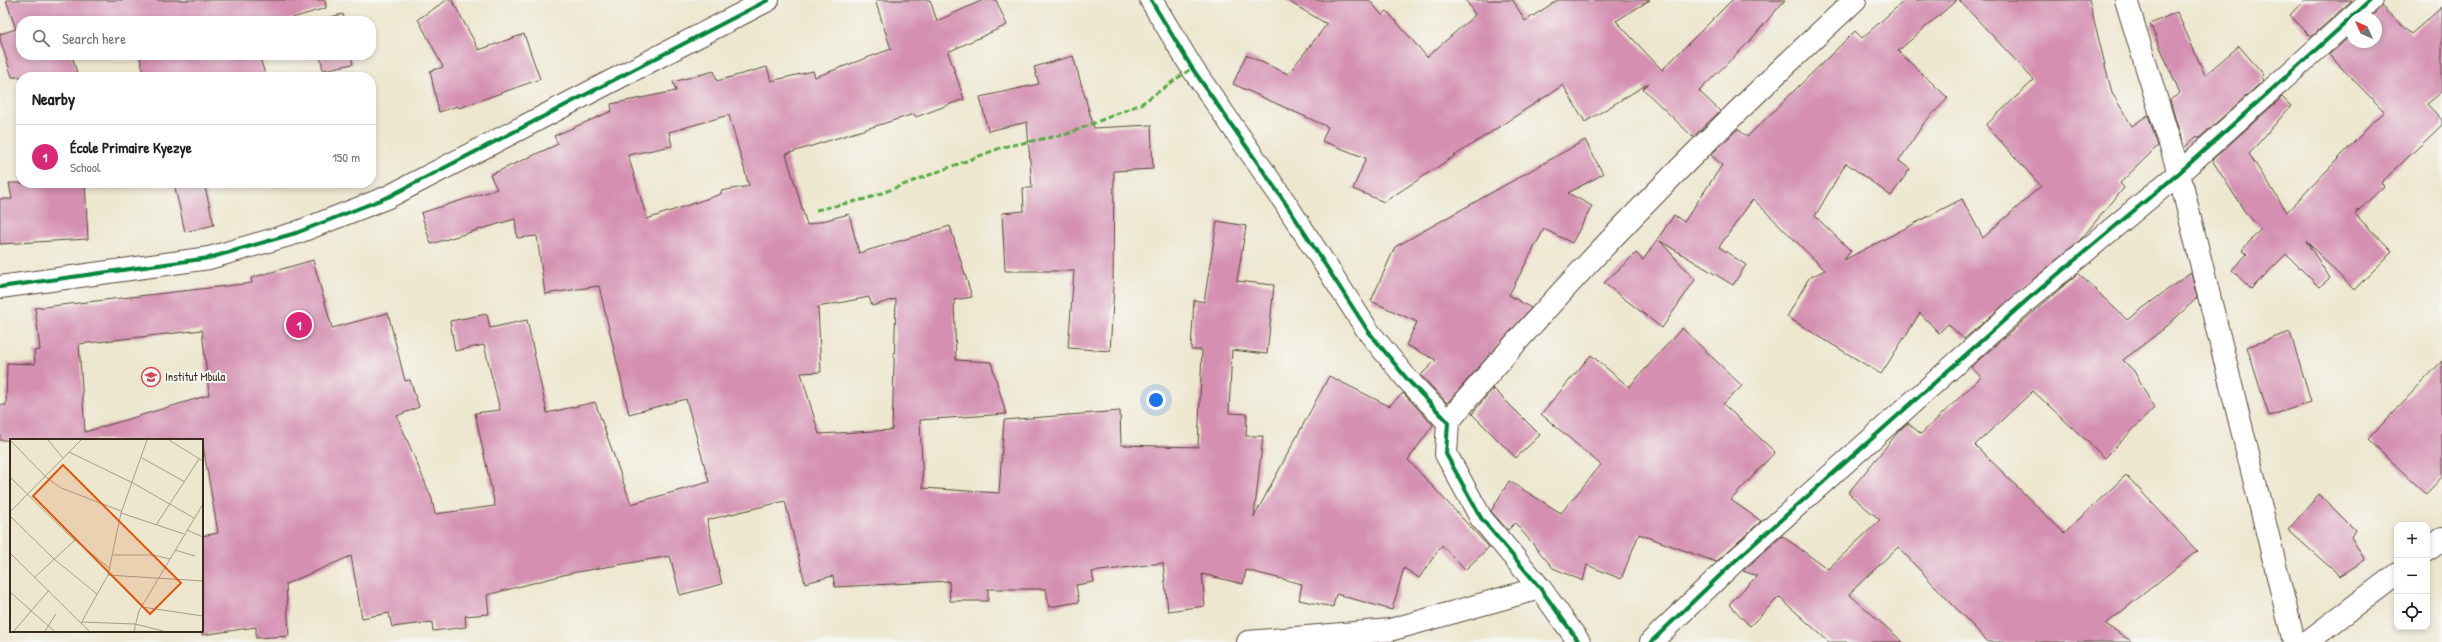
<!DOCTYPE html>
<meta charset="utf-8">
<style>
:root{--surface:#fff;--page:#f6f6f6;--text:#202124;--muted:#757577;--line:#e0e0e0;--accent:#db2777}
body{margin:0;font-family:"Patrick Hand",sans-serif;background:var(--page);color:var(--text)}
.controls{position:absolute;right:12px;bottom:12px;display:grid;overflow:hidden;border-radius:8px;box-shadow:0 2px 6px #0003}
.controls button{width:36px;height:36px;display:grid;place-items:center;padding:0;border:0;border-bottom:1px solid var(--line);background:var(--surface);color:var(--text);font:20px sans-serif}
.compass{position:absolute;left:2346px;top:12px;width:36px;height:36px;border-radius:50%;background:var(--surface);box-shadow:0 2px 6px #0003;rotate:315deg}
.you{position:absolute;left:1156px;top:400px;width:14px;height:14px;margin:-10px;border:3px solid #fff;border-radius:50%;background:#1a73e8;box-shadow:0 0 0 6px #1a73e833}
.badge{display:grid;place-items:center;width:26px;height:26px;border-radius:50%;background:var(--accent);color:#fff;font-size:13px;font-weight:700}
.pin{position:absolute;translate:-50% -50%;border:2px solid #fff;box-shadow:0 1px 4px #0006}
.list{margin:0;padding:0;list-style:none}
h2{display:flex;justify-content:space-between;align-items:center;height:52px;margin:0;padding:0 16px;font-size:17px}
h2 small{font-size:13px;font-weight:400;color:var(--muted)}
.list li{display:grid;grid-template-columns:26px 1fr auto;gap:12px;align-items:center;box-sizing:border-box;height:64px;padding:0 16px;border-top:1px solid var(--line)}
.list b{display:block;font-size:15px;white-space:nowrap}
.list p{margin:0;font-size:13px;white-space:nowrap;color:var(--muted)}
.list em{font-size:13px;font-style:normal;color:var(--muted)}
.icon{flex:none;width:22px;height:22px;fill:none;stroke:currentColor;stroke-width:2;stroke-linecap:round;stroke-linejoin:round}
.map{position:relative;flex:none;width:2442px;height:642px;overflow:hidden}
.search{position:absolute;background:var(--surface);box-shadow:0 2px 6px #0003;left:16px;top:16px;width:360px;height:44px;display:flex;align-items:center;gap:10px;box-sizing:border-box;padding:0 14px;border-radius:16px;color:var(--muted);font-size:15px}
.panel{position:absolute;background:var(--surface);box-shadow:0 2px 6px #0003;left:16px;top:72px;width:360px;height:116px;border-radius:16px}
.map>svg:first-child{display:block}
.building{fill:#d48fb1;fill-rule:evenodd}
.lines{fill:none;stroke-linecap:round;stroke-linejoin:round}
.minor-casing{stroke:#564639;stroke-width:24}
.minor{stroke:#fff;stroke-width:22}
.quiet{stroke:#55ab43;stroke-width:3;stroke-dasharray:6 3;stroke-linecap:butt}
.cycleway-casing{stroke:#f6f6f2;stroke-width:6}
.cycleway{stroke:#00873e;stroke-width:4}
.labels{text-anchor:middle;stroke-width:4;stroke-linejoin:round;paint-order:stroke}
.poi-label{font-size:12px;fill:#3b2a1e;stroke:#f6f6f2;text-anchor:start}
.inset-road{fill:none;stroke:#a69b88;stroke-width:1}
.view{fill:#df570d;fill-opacity:0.15;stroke:#df570d;stroke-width:2}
.inset-edge{fill:none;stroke:#3b2a1e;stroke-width:2}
</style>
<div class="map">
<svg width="2442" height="642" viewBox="0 0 2442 642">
<rect width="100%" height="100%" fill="#f6f6f2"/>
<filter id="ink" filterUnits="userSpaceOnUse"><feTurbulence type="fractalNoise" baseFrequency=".025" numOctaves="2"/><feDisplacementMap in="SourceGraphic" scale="8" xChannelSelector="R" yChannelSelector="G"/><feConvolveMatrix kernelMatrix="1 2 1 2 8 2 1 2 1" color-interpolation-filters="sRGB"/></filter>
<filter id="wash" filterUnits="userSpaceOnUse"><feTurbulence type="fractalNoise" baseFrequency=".012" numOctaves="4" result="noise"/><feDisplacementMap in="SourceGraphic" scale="16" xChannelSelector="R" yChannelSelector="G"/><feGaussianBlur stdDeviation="0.9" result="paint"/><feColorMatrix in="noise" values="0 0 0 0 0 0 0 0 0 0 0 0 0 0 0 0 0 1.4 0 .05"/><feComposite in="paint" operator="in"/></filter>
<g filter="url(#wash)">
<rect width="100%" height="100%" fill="#ede7cf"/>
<g id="blocks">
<g class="building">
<polygon points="6,0 325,0 326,8 282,21 21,21 21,55 72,55 78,77 12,77 0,39 0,34 16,29"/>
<polygon points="447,0 452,0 479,50 524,34 540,79 459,108 458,106 439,112 430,71 443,67 418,19"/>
<path d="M875,0h55l7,21 46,-21h13l11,25 -59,27 16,47 -48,18 -2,-3 -128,40 21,71 42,-11 10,39 91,-27 22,71 -18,3 2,60 35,2 15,52 -86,6 3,68 76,5 5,-73 116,-9 1,34 77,2 4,-97h-11l3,-50 10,2 13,-81 29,5 -9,55 37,4 -7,69 -35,-4 -3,63 18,1 -1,22h17l-9,81 75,-141 60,30 14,-13 30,32 -25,35 81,87 -24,23 -23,-25 -23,33 -15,-10 -12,42 -56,-16 -3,13 -34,-7 3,-16 -56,-14 -3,14 -41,-10 3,32 -37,5 -5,-48 -71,9 2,10 -18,3 3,17 -30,5 -3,-18h-58v12h-38l-1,-20 -114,6 -2,-11 -28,7 -20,-82 -78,19 15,64 -42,11 -10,-39 -99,17 -84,22 2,19 -24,2 1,11 -33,4 -1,-9 -40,5 -3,-14 -27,5 -11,-62 -65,28 3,52 -33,2v-11l-54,8v-99l16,-3 -16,-93h-202v-35h6l1,-42 28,1 -1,-13 6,-1 -5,-42 217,-25 -1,-5 62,-18 19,68 56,-15 17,68 5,-1 9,27 -22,9 35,83 3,15 60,-8 -20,-93 25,-3 -16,-65 -29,6 -5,-30 37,-7 3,14 37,-8 20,93 48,-11 36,102 78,-22 -23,-83 -57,15 -30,-128 -54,8 -8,-58 -20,2 -2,-19 -84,25 -10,-31 76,-24 -7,-14 68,-31 -4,-8 58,-25 -1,-7 65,-13 -3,-9 41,-11 3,10 50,-14 4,14 42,-10 2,6 76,-28zM729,115l20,71 -28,5v3l-74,25 -19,-64 44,-9 -3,-14zM869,297l3,9 24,-7 -4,131 -73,4 -18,-61 20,-1 -3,-65zM202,330l7,65 -124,37 -6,-88z"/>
<polygon points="1286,0 1369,0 1382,15 1387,11 1427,57 1475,15 1466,0 1513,0 1525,21 1558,0 1650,0 1616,21 1662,70 1732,0 1785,0 1748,43 1699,91 1720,111 1693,137 1643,89 1649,83 1585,122 1563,85 1384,202 1353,189 1366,158 1322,141 1328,127 1233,84 1246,55 1288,74 1327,24"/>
<polygon points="1905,0 1957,0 1898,51 1948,98 1924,123 1899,161 1910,169 1891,196 1846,163 1815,216 1851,251 1844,260 1962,199 1983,238 2041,186 1986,125 2034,80 1959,0 2089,0 2112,93 2132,126 2148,115 2158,146 2120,183 2124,188 2080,240 1964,339 1948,324 1939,333 1920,313 1881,374 1787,317 1809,278 1825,270 1753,199 1719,247 1746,265 1733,285 1660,241 1695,280 1662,328 1604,283 1636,253 1643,260 1674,215 1684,222 1722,165 1711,155 1738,129 1747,137 1855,31 1862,38"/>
<polygon points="2304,0 2352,0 2311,37 2290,15"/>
<polygon points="2381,6 2411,34 2442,7 2442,92 2427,104 2442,120 2442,125 2381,183 2384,186 2355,214 2392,252 2354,290 2306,241 2330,278 2319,287 2286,254 2251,289 2232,270 2247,254 2242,250 2261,229 2245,212 2212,160 2282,97 2291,106 2249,154 2287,212 2384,111 2329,55 2352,34 2352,42 2376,42 2376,18 2370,18"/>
<polygon points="2177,12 2205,75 2239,46 2264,75 2261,78 2264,80 2199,138 2197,136 2184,148 2170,100 2180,93 2150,24"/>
<polygon points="343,14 345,21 313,21"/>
<polygon points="139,55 259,55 266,77 145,77"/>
<polygon points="320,55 351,55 353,64 323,70"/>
<polygon points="1073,56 1094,128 1151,125 1153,169 1114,171 1113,287 1114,287 1110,351 1068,348 1074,271 1005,271 1002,213 1024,211 1023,188 1032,188 1027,122 988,131 980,97 1039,84 1034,67"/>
<polygon points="1585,140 1603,174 1568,193 1592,206 1572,243 1544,229 1509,295 1531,308 1447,403 1421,375 1436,360 1406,345 1417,322 1371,301 1395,247"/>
<polygon points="9,183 85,183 88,239 0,244 0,199 12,199"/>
<polygon points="174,183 204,183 214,225 185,232"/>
<polygon points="2191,272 2197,298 2166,327 2123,360 2134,371 2154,408 2105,458 2033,391 1975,445 2064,533 2126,475 2197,551 2106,624 2132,642 1988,642 1898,547 1849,594 1903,642 1829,642 1779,597 1750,626 1729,604 1757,576 1743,571 1782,536 1828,569 1880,520 1848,493 1899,431 1908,423 1921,434 1981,377 1971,367 2078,273 2127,320"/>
<polygon points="1682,328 1742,386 1723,404 1775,452 1731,500 1761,521 1716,562 1639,534 1621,579 1587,565 1583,581 1553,568 1515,523 1508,530 1491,511 1509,481 1561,513 1601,465 1541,414 1591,355 1629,387"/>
<polygon points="2290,332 2311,402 2269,416 2247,347"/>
<polygon points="2442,361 2442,477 2426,494 2368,439"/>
<polygon points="1493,388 1493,391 1494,389 1540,435 1516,458 1472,414"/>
<polygon points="2319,494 2355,530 2351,537 2365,560 2340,576 2288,530"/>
</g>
</g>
</g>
<g filter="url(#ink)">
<use href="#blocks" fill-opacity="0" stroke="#564639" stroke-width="1"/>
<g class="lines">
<g class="minor-casing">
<g id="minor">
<polyline points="1151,0 1192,68 1284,201 1368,331 1407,379 1448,422 1446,454 1481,518 1540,588 1579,642"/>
<polyline points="2126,0 2179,173 2294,642"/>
<polyline points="0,287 209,258 296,233 388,197 768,0"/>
<path d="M1448,422c125,-151 263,-289 407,-422"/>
<polyline points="2427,551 2442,539"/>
<polyline points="1248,642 1390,630 1540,588"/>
<polyline points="1651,642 1735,561 2027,300 2179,173 2371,0"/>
<polyline points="2307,642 2397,574"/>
</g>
</g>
<use href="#minor" class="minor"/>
<polyline class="quiet" points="816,210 866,199 1003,147 1067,134 1141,104 1192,68"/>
<g class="cycleway-casing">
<g id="cycleway">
<polyline points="1151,0 1192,68 1284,201 1368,331 1407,379 1448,422 1446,454 1481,518 1540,588 1579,642"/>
<polyline points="0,287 209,258 296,233 388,197 768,0"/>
<polyline points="1651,642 1735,561 2027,300 2179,173 2371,0"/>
</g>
</g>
<use href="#cycleway" class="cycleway"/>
</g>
</g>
<defs>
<g id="school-ring" transform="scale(1)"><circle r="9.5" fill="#f6f6f2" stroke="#d1495b" stroke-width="1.5"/><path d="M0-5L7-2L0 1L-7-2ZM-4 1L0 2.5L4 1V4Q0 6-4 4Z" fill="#d1495b"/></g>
</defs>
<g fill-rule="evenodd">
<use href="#school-ring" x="151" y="377"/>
</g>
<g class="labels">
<g class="poi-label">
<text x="165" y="381">Institut Mbula</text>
</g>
</g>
<g transform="translate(10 439)">
<rect width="193" height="193" fill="#ede7cf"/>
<path class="inset-road" d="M0,1l36,37 15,11 60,23M38,1l15,18M159,1l34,21M59,13l64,31 61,35M132,19l43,24M0,38l60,59 39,32M0,73l71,-72M111,74l63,21M0,77l44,43 43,35M146,86l43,-66M177,91l16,7M165,111l20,6M0,114l79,78M103,116h41l16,4M98,136l95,6M25,138l40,-37M0,153l44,39M132,168l61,9M72,183l53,2 28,7M71,184l27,-48 13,-62 26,-73M4,192l35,-41M35,192l11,-17M124,192l5,-20 64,-107"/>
<path class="view" d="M53,26l118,118 -31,31 -117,-118z"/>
<rect width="193" height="193" class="inset-edge"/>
</g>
</svg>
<div class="controls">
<button>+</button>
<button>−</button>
<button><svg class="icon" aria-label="locate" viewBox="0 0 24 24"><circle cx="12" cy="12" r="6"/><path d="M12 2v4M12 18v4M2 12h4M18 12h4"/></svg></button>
</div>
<svg class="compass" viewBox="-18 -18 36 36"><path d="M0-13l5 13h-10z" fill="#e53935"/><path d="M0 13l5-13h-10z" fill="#757577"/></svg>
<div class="you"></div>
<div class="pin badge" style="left:299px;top:325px">1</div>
<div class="search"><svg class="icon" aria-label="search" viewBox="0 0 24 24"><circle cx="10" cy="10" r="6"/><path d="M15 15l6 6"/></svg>Search here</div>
<section class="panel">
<h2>Nearby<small></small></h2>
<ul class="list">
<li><span class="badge">1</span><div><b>École Primaire Kyezye</b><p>School</p></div><em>150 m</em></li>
</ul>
</section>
</div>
